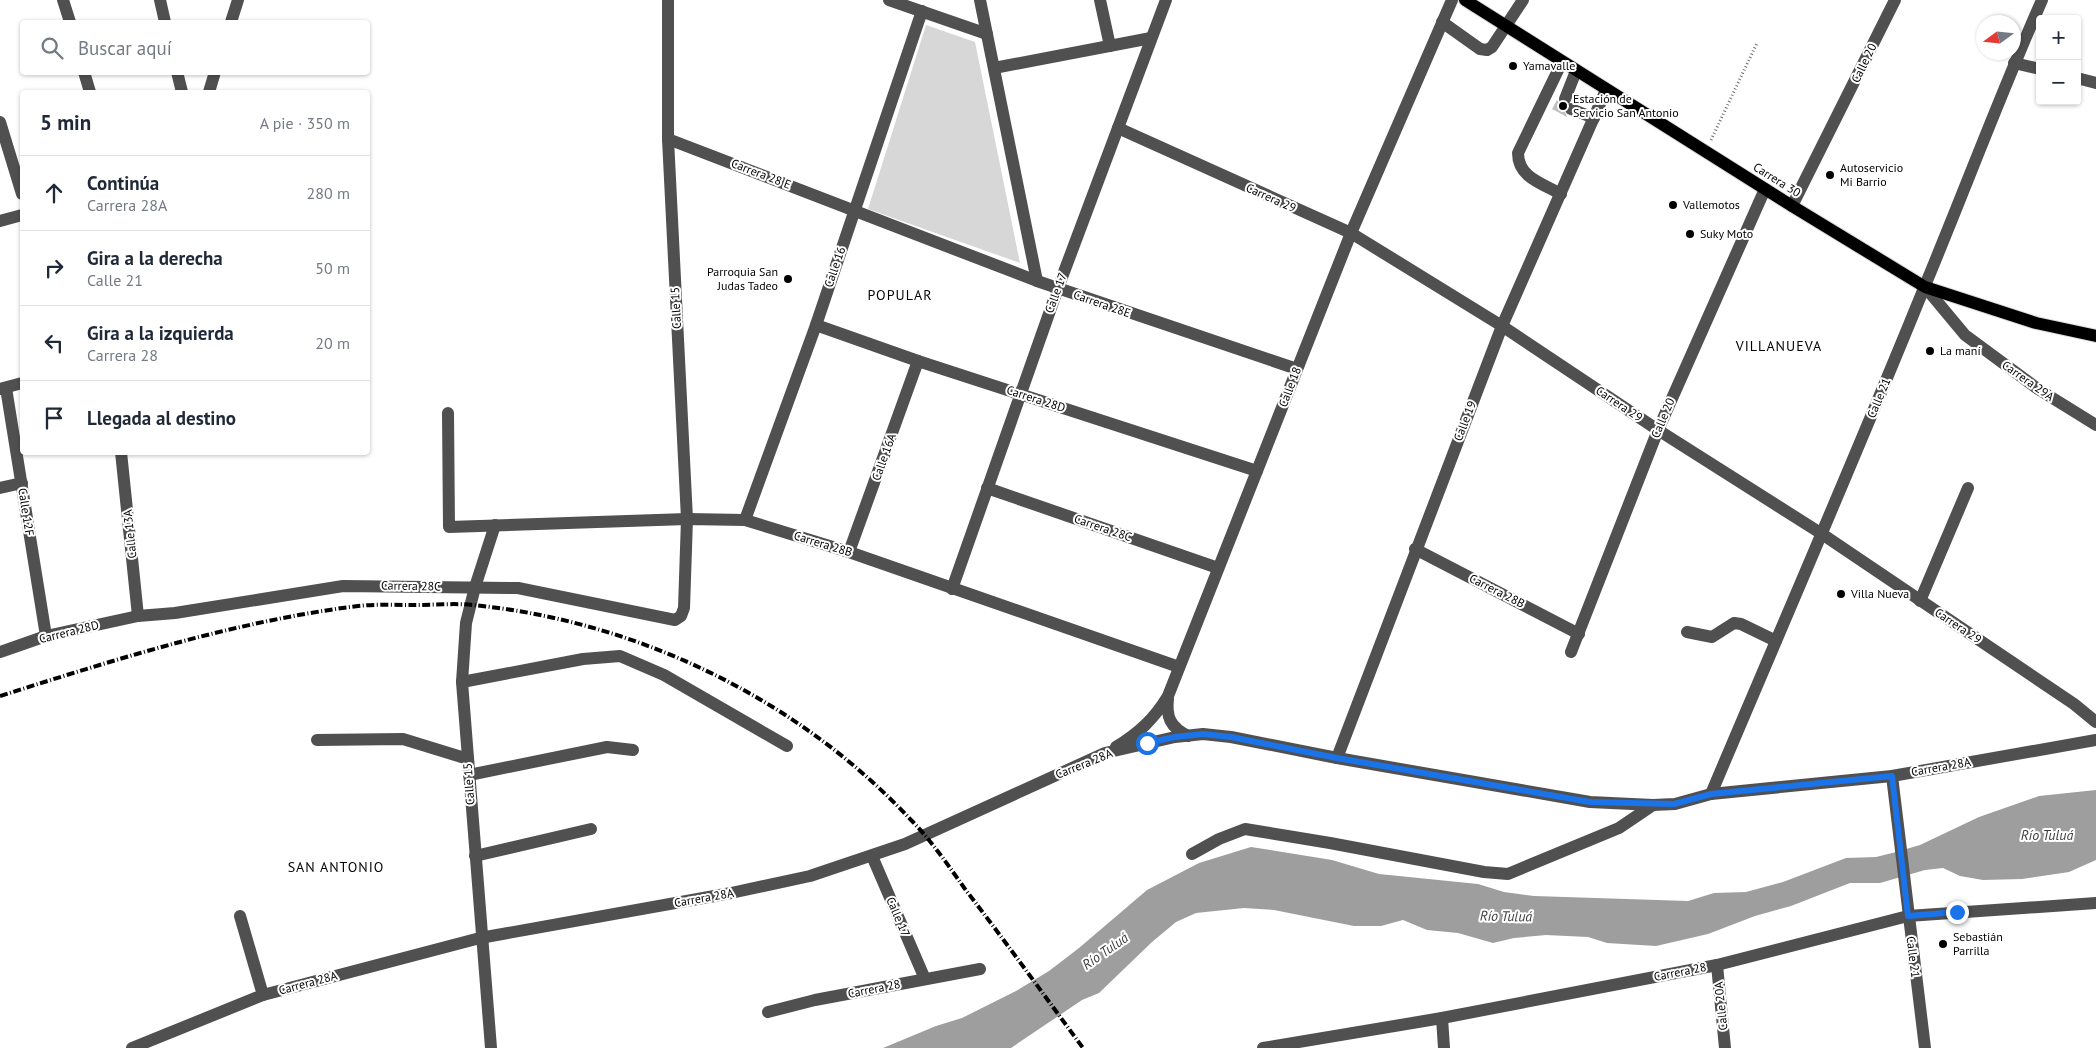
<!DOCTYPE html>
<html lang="es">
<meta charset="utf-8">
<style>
:root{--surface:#fff;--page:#f2f2f3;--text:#1f2937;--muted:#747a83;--line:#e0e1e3}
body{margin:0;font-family:"PT Sans",sans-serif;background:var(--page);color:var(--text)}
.controls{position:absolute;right:15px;top:15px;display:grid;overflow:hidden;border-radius:5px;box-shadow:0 1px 4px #0004}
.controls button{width:45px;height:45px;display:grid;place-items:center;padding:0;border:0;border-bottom:1px solid var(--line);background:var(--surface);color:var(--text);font:25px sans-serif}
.compass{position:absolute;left:1976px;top:15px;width:45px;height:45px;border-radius:50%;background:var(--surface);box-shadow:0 1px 4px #0004;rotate:255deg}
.stop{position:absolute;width:15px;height:15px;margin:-11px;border:4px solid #1a73e8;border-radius:50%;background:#fff}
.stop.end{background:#1a73e8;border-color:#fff;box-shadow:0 1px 5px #0008}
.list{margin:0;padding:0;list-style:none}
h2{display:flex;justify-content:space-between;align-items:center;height:65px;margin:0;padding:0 20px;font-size:21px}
h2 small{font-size:16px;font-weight:400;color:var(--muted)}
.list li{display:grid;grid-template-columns:32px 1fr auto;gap:15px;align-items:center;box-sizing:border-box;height:75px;padding:0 20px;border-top:1px solid var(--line)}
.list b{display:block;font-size:19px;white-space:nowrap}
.list p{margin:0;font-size:16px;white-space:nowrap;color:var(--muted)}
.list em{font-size:16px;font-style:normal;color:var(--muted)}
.icon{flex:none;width:28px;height:28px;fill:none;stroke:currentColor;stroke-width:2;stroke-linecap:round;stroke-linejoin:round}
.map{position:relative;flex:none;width:2096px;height:1048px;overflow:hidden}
.search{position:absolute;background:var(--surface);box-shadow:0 1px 4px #0004;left:20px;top:20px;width:350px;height:55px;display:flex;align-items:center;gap:12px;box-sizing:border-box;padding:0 18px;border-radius:5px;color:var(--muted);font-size:19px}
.panel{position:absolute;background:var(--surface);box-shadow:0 1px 4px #0004;left:20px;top:90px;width:350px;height:365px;border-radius:5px}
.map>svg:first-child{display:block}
.green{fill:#d7d7d7}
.water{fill:#9e9e9e}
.building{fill:#c0c0c0}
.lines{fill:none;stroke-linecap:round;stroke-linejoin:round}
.major-casing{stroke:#dbdbdb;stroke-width:14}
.path{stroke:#727272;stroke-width:3;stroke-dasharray:1 2.5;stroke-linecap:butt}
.minor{stroke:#505050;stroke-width:12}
.major{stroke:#000;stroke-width:12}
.rail{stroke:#000;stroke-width:4;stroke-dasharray:8 2.5 1 2.5;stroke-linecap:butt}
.route{stroke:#1a73e8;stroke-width:6}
.poi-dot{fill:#000;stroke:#fff;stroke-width:2}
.labels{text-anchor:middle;stroke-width:4;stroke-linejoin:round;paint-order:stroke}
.street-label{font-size:12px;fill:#000;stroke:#fff}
.poi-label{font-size:12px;fill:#000;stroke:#fff;text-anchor:start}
.neighbourhood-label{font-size:14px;letter-spacing:1px;fill:#000;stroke:#fff}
.water-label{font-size:14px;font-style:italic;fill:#3f3f3f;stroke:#fff}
</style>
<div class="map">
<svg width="2096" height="1048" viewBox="0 0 2096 1048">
<rect width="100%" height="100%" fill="#fff"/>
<polygon class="green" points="926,25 975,42 1020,263 868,209"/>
<polygon class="water" points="2096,790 2096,860 2069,872 2022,879 1983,880 1960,876 1943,868 1925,870 1880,883 1850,883 1791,906 1755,916 1708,934 1656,946 1607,943 1588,937 1546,935 1514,938 1493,943 1458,933 1427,930 1403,920 1381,926 1354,926 1274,910 1244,908 1196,913 1176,922 1152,942 1099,993 1082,1000 1011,1048 883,1048 936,1026 962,1018 1016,991 1049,971 1079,948 1147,890 1199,863 1251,847 1332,860 1379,874 1478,884 1504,892 1534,896 1688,901 1714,893 1746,892 1783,882 1846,858 1876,857 1896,852 1920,845 1979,817 2039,796"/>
<polygon class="building" points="1557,100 1563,107 1567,117 1552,109"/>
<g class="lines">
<g class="major-casing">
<polyline id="major" points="1465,0 1792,206 1925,287 2036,323 2096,336"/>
</g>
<polyline class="path" points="1711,140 1757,43"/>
<g class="minor">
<polyline points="63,0 70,22"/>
<polyline points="160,0 165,22"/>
<polyline points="889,0 987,34"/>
<polyline points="980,0 1037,281"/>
<polyline points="1100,0 1110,46"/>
<polyline points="231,22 238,0"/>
<polyline points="1442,22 1480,49 1487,50 1492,47 1523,0"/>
<polyline points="2014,63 2040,69"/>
<polyline points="994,68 1151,38"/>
<polyline points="84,72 90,92"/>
<polyline points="177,72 182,92"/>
<polyline points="2077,78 2096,83"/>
<polyline points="209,92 215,72"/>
<polyline points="1565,99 1576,71"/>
<polyline points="1571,109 1594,118"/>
<polyline points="0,122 22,194"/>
<polyline points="1118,128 1351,233 1502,326 1658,430 1822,534 2074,704 2096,722"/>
<polyline points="668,139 1037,281 1297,369"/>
<path d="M1561,194c-20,-11 -43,-17 -43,-41l44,-91"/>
<polyline points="1792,206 1895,0"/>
<polyline points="0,221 22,215"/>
<polyline points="1925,287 1965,335 2038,389 2096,425"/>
<polyline points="816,325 918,361 1257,471"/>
<polyline points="6,388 46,636"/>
<polyline points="0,389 22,383"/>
<polyline points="448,413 449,527 687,519 745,520 849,552 1179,667"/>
<polyline points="121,452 138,616"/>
<polyline points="0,488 22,483"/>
<polyline points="987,488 1218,568"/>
<polyline points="745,520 816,325 922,11"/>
<polyline points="1415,549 1579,634"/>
<polyline points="849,552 918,361"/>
<polyline points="952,589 1058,288 1166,0"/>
<polyline points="1920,601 1968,488"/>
<polyline points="1687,632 1712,637 1734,623 1741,624 1776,641"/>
<polyline points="0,652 46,636 138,616 175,613 343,586 518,588 675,620 681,616 684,608 687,519 668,139 668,0"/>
<polyline points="1571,652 1658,430 1765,189"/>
<polyline points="462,682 583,659 620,656 664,675 787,746"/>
<path d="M1168,698c-2,19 2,29 20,38"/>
<polyline points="317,740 403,739 468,759"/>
<path d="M1116,747c23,-14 38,-28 52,-51l183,-463 101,-233"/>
<polyline points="1337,758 1502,326 1606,90"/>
<polyline points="469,775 607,747 633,750"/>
<polyline points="1892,776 1925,1048"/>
<path d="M1711,794c71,-168 144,-336 213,-506 40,-96 76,-193 118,-288"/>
<polyline points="1192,854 1219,839 1245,829 1330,843 1484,872 1508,874 1619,828 1653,805"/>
<polyline points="475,856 591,829"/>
<polyline points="872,856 925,979"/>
<polyline points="240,916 263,995"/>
<polyline points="1717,965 1725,1048"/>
<polyline points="768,1012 815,1000 980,969"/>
<polyline points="1442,1018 1444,1048"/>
<polyline points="132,1048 263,995 480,938 731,893 810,876 905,844 1105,753 1175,737 1203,734 1231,737 1337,758 1590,802 1653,805 1675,804 1711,794 1892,776 2096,740"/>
<polyline points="491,1048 462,682 466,623 475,587 495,525"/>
<polyline points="1263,1048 1442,1018 1717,965 1908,916 2096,903"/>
</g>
<use href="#major" class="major"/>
<path class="rail" d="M0,696c117,-37 236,-75 358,-90 19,-2 39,-1 57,-1 19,0 39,-2 58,0 164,16 325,94 437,214 21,21 38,46 55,70 40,52 79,106 118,159"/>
</g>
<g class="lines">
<polyline class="route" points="1147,743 1175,737 1203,734 1231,737 1337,758 1590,802 1674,804 1711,794 1892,776 1908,916 1957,912"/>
</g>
<g class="poi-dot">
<circle cx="1513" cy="66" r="5"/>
<circle cx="1563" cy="106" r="5"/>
<circle cx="1830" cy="175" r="5"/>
<circle cx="1673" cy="205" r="5"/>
<circle cx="1690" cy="234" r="5"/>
<circle cx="788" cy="279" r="5"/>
<circle cx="1930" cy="351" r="5"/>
<circle cx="1841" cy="594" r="5"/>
<circle cx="1943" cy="944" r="5"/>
</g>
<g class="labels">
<g class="street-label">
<text transform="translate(1864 63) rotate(-64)" y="4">Calle 20</text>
<text transform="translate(761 174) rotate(21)" y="4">Carrera 28 E</text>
<text transform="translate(1777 180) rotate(32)" y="4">Carrera 30</text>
<text transform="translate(1271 198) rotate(24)" y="4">Carrera 29</text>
<text transform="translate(835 267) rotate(-71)" y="4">Calle 16</text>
<text transform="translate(1056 293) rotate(-70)" y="4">Calle 17</text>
<text transform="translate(1102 304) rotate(19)" y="4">Carrera 28E</text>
<text transform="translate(676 308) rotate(-93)" y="4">Calle 15</text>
<text transform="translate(2028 381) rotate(35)" y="4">Carrera 29A</text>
<text transform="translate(1290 387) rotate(-69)" y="4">Calle 18</text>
<text transform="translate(1879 398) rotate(-67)" y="4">Calle 21</text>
<text transform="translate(1036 399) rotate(18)" y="4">Carrera 28D</text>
<text transform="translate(1619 404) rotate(34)" y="4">Carrera 29</text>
<text transform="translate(1663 418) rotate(-67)" y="4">Calle 20</text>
<text transform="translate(1465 421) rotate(-69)" y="4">Calle 19</text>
<text transform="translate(884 457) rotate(-70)" y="4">Calle 16A</text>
<text transform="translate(26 512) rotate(81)" y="4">Calle 12F</text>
<text transform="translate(1103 528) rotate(19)" y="4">Carrera 28C</text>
<text transform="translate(130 534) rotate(-96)" y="4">Calle 13A</text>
<text transform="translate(823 544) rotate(17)" y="4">Carrera 28B</text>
<text transform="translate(411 586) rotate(1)" y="4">Carrera 28C</text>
<text transform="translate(1497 591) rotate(27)" y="4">Carrera 28B</text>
<text transform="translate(1958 626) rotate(34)" y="4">Carrera 29</text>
<text transform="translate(69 632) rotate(-14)" y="4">Carrera 28D</text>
<text transform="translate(1084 764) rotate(-22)" y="4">Carrera 28A</text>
<text transform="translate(1941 767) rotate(-10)" y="4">Carrera 28A</text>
<text transform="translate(469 784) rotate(-94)" y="4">Calle 15</text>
<text transform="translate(704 898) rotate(-10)" y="4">Carrera 28A</text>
<text transform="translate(898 917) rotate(67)" y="4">Calle 17</text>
<text transform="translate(1913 957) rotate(83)" y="4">Calle 21</text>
<text transform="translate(1680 972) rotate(-11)" y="4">Carrera 28</text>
<text transform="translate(308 983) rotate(-15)" y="4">Carrera 28A</text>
<text transform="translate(874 989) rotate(-11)" y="4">Carrera 28</text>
<text transform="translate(1721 1006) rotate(-96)" y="4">Calle 20A</text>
</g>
<g class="poi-label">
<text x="1523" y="70">Yamavalle</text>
<text x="1573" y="103">Estación de<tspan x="1573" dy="14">Servicio San Antonio</tspan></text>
<text x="1840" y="172">Autoservicio<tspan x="1840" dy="14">Mi Barrio</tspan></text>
<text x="1683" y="209">Vallemotos</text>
<text x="1700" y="238">Suky Moto</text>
<text x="778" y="276" text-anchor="end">Parroquia San<tspan x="778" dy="14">Judas Tadeo</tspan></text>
<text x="1940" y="355">La maní</text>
<text x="1851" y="598">Villa Nueva</text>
<text x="1953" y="941">Sebastián<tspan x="1953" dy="14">Parrilla</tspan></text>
</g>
<g class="neighbourhood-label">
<text x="900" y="300">POPULAR</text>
<text x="1779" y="351">VILLANUEVA</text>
<text x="336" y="872">SAN ANTONIO</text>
</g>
<g class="water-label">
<text x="2047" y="840">Río Tuluá</text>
<text transform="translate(1506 916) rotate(1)" y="5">Río Tuluá</text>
<text transform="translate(1105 951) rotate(-35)" y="5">Río Tuluá</text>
</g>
</g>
</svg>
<div class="controls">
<button>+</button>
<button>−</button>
</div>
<svg class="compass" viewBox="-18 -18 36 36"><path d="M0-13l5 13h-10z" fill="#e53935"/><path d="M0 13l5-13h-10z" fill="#747a83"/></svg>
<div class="stop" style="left:1147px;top:743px"></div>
<div class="stop end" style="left:1957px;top:912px"></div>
<div class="search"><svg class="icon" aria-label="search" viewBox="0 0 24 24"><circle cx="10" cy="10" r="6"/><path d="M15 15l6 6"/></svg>Buscar aquí</div>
<section class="panel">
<h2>5 min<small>A pie · 350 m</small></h2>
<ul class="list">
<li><svg class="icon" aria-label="ahead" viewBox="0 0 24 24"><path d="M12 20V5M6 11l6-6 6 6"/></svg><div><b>Continúa</b><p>Carrera 28A</p></div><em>280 m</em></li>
<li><svg class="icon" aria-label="right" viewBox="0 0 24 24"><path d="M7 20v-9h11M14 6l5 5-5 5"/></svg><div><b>Gira a la derecha</b><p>Calle 21</p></div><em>50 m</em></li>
<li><svg class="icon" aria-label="left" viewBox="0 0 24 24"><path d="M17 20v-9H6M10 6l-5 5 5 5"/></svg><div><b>Gira a la izquierda</b><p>Carrera 28</p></div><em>20 m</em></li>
<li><svg class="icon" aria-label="arrive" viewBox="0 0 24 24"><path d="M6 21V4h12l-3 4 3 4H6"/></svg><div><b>Llegada al destino</b></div></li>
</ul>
</section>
</div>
